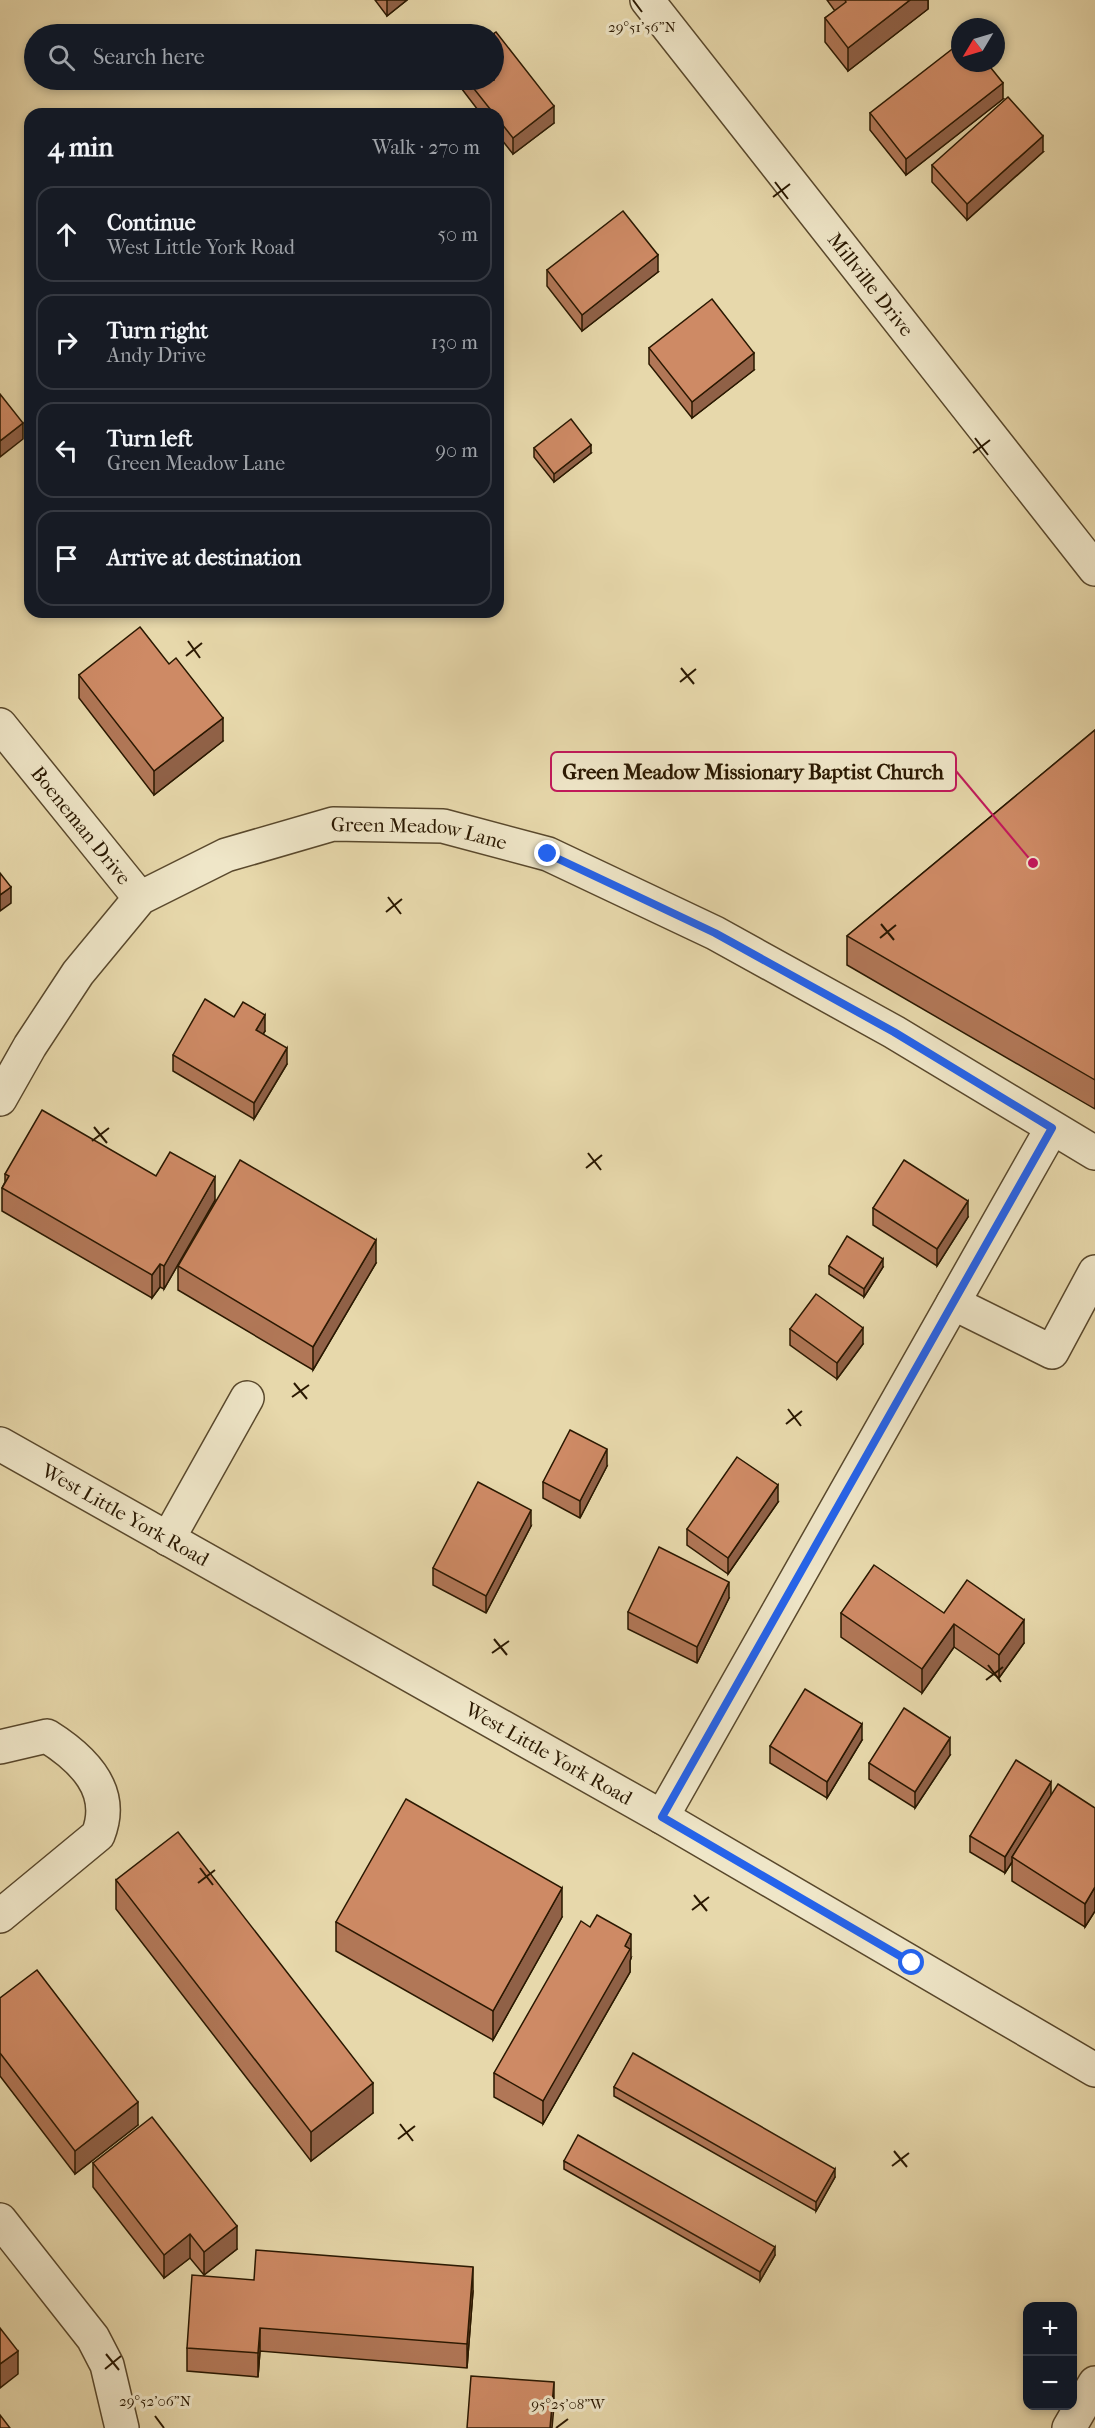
<!DOCTYPE html>
<meta charset="utf-8">
<style>
:root{--surface:#171b24;--page:#242831;--text:#f1f3f6;--muted:#9ea1a6;--line:#363941}
body{margin:0;font-family:"IM FELL French Canon",serif;background:var(--page);color:var(--text)}
.controls{position:absolute;right:18px;bottom:18px;display:grid;overflow:hidden;border-radius:12px;box-shadow:0 3px 9px #0003}
.controls button{width:54px;height:54px;display:grid;place-items:center;padding:0;border:0;border-bottom:2px solid var(--line);background:var(--surface);color:var(--text);font:30px sans-serif}
.compass{position:absolute;left:951px;top:18px;width:54px;height:54px;border-radius:50%;background:var(--surface);box-shadow:0 3px 9px #0003;rotate:232deg}
.stop{position:absolute;width:18px;height:18px;margin:-14px;border:4px solid #2563eb;border-radius:50%;background:#fff}
.stop.end{background:#2563eb;border-color:#fff;box-shadow:0 2px 6px #0008}
.list{margin:0;padding:0;list-style:none}
h2{display:flex;justify-content:space-between;align-items:center;height:78px;margin:0;padding:0 24px;font-size:26px}
h2 small{font-size:20px;font-weight:400;color:var(--muted)}
.list li{display:grid;grid-template-columns:39px 1fr auto;gap:18px;align-items:center;box-sizing:border-box;height:96px;margin:0 12px 12px;padding:0 12px;border:2px solid var(--line);border-radius:18px}
.list b{display:block;font-size:22px;white-space:nowrap}
.list p{margin:0;font-size:20px;white-space:nowrap;color:var(--muted)}
.list em{font-size:20px;font-style:normal;color:var(--muted)}
.icon{flex:none;width:33px;height:33px;fill:none;stroke:currentColor;stroke-width:2;stroke-linecap:round;stroke-linejoin:round}
.map{position:relative;flex:none;width:1095px;height:2428px;overflow:hidden}
.search{position:absolute;background:var(--surface);box-shadow:0 3px 9px #0003;left:24px;top:24px;width:480px;height:66px;display:flex;align-items:center;gap:15px;box-sizing:border-box;padding:0 21px;border-radius:33px;color:var(--muted);font-size:22px}
.panel{position:absolute;background:var(--surface);box-shadow:0 3px 9px #0003;left:24px;top:108px;width:480px;height:510px;border-radius:18px}
.map>svg:first-child{display:block}
.lines{fill:none;stroke-linecap:round;stroke-linejoin:round}
.minor-casing{stroke:#59482c;stroke-width:36}
.minor{stroke:#efe6c8;stroke-width:33}
.wall{fill:#b17757;stroke:#2a1801;stroke-width:1.5}
.shaded-wall{fill:#906147;stroke:#2a1801;stroke-width:1.5}
.building{fill:#ce8a65;stroke:#2a1801;stroke-width:1.5}
.route{stroke:#2563eb;stroke-width:8}
.ticks{fill:none;stroke:#2a1801;stroke-width:2}
.labels{text-anchor:middle;stroke-width:6;stroke-linejoin:round;paint-order:stroke}
.street-label{font-size:20px;fill:#2a1801;stroke:#efe6c8}
.ticks-label{font-size:15px;text-anchor:middle;fill:#2a1801;stroke:#efe6c8;stroke-width:6;stroke-linejoin:round;paint-order:stroke}
.leader{fill:none;stroke:#c2185b;stroke-width:2}
.callout-dot{fill:#c2185b;stroke:#efe6c8;stroke-width:2}
.callout{fill:#efe6c8;stroke:#c2185b;stroke-width:2}
.callout-label{font-size:21px;text-anchor:middle;font-weight:bold;fill:#2a1801}
</style>
<div class="map">
<svg width="1095" height="2428" viewBox="0 0 1095 2428">
<rect width="100%" height="100%" fill="#e7d8ab"/>
<filter id="stains"><feTurbulence type="fractalNoise" baseFrequency=".00333" numOctaves="4"/><feColorMatrix values="0 0 0 0 .2 0 0 0 0 .09 0 0 0 0 .02 0 0 0 .5 -.17"/></filter>
<radialGradient id="worn" r=".72"><stop offset=".6" stop-color="#630" stop-opacity="0"/><stop offset="1" stop-color="#630" stop-opacity=".3"/></radialGradient>
<g class="lines">
<g class="minor-casing">
<g id="minor">
<path id="s1" d="M647,0l448,569"/>
<path id="s2" d="M0,725l140,173"/>
<path id="s3" d="M0,1099l30,-53 48,-73 62,-75 86,-43 107,-31 110,2 105,28 167,79 179,99 201,121"/>
<polyline points="953,1303 1052,1352 1095,1272"/>
<path id="s4" d="M0,1444l662,373 433,253"/>
<polyline points="168,1539 247,1398"/>
<path d="M0,1747l47,-11c35,22 69,54 51,99l-98,81"/>
<polyline points="662,1817 1052,1128"/>
<polyline points="0,2220 93,2338 107,2365 122,2428"/>
<polyline points="1069,2428 1095,2383"/>
</g>
</g>
<use href="#minor" class="minor"/>
</g>
<g class="wall">
<polygon points="375,0 407,0 387,16"/>
<polygon points="827,0 928,0 928,9 848,71 825,42 825,18 835,11"/>
<polygon points="455,80 494,80 554,123 513,154 498,135 498,114 481,114"/>
<polygon points="1003,99 906,175 870,130 870,113"/>
<polygon points="1043,152 967,220 932,182 932,165"/>
<polygon points="547,270 658,272 582,331 547,286"/>
<polygon points="649,348 754,370 692,418 649,364"/>
<polygon points="534,448 591,453 554,482 534,457"/>
<polygon points="79,675 223,741 154,795 79,698"/>
<polygon points="1095,730 1095,1109 847,965 847,936"/>
<polygon points="234,1017 265,1031 263,1034 287,1064 254,1119 173,1071 173,1055"/>
<polygon points="5,1174 156,1176 215,1200 164,1289 160,1287 152,1298 2,1211 2,1188 5,1182"/>
<polygon points="873,1208 968,1217 937,1266 873,1225"/>
<polygon points="376,1263 313,1370 178,1290 178,1266"/>
<polygon points="829,1266 883,1267 864,1297 829,1274"/>
<polygon points="790,1329 863,1344 837,1379 790,1345"/>
<polygon points="607,1466 580,1518 543,1498 543,1482"/>
<polygon points="778,1502 728,1574 687,1545 687,1529"/>
<polygon points="531,1526 486,1613 433,1585 433,1568"/>
<polygon points="729,1598 697,1663 628,1629 628,1612"/>
<polygon points="841,1613 944,1613 1024,1643 999,1678 954,1647 922,1693 841,1637"/>
<polygon points="862,1740 827,1798 770,1763 770,1746"/>
<polygon points="950,1755 915,1808 869,1779 869,1763"/>
<polygon points="1051,1796 1095,1808 1095,1911 1085,1927 1012,1881 1012,1862 1005,1873 970,1852 970,1836"/>
<polygon points="116,1880 373,2113 311,2161 116,1909"/>
<polygon points="562,1917 493,2040 336,1951 336,1922"/>
<polygon points="631,1958 630,1961 630,1972 543,2124 494,2097 494,2073"/>
<polygon points="0,1998 138,2125 75,2174 0,2076"/>
<polygon points="614,2087 835,2177 816,2211 614,2096"/>
<polygon points="564,2161 775,2255 760,2281 564,2169"/>
<polygon points="93,2163 237,2249 204,2275 190,2258 164,2278 93,2187"/>
<polygon points="254,2280 473,2291 467,2368 260,2351 258,2377 187,2371 187,2348"/>
</g>
<g class="shaded-wall">
<polygon points="387,0 407,0 387,16"/>
<polygon points="910,0 928,0 928,9 848,71 848,48"/>
<polygon points="1003,83 1003,99 906,175 906,159"/>
<polygon points="554,106 554,123 513,154 513,138"/>
<polygon points="1043,136 1043,152 967,220 967,204"/>
<polygon points="658,255 658,272 582,331 582,315"/>
<polygon points="754,353 754,370 692,418 692,402"/>
<polygon points="23,423 23,439 0,457 0,441"/>
<polygon points="591,445 591,453 554,482 554,474"/>
<polygon points="223,718 223,741 154,795 154,771"/>
<polygon points="11,887 11,903 0,911 0,895"/>
<polygon points="265,1015 265,1031 256,1046 256,1030"/>
<polygon points="287,1048 287,1064 254,1119 254,1103"/>
<polygon points="215,1177 215,1200 164,1289 164,1266"/>
<polygon points="968,1201 968,1217 937,1266 937,1249"/>
<polygon points="376,1240 376,1263 313,1370 313,1347"/>
<polygon points="883,1259 883,1267 864,1297 864,1289"/>
<polygon points="160,1264 160,1287 152,1298 152,1275"/>
<polygon points="863,1328 863,1344 837,1379 837,1363"/>
<polygon points="607,1449 607,1466 580,1518 580,1501"/>
<polygon points="778,1485 778,1502 728,1574 728,1558"/>
<polygon points="531,1510 531,1526 486,1613 486,1596"/>
<polygon points="729,1582 729,1598 697,1663 697,1647"/>
<polygon points="1024,1620 1024,1643 999,1678 999,1655"/>
<polygon points="954,1624 954,1647 922,1693 922,1669"/>
<polygon points="862,1724 862,1740 827,1798 827,1782"/>
<polygon points="950,1738 950,1755 915,1808 915,1792"/>
<polygon points="1051,1782 1051,1798 1012,1857 1012,1862 1005,1873 1005,1857"/>
<polygon points="1095,1887 1095,1911 1085,1927 1085,1904"/>
<polygon points="562,1888 562,1917 493,2040 493,2011"/>
<polygon points="631,1934 631,1958 630,1961 630,1972 543,2124 543,2101"/>
<polygon points="373,2083 373,2113 311,2161 311,2132"/>
<polygon points="138,2102 138,2125 75,2174 75,2151"/>
<polygon points="835,2169 835,2177 816,2211 816,2202"/>
<polygon points="237,2226 237,2249 204,2275 204,2252"/>
<polygon points="190,2234 190,2258 164,2278 164,2255"/>
<polygon points="775,2247 775,2255 760,2281 760,2272"/>
<polygon points="473,2267 473,2291 467,2368 467,2344"/>
<polygon points="260,2328 260,2351 258,2377 258,2353"/>
<polygon points="18,2351 18,2374 0,2388 0,2364"/>
<polygon points="554,2382 554,2406 552,2428 550,2428"/>
</g>
<g class="building">
<polygon points="845,0 910,0 848,48 825,18 846,2"/>
<polygon points="496,32 554,106 513,138 498,119 498,114 494,114 467,80 494,80 494,34 493,34"/>
<polygon points="960,43 960,63 987,63 1003,83 906,159 870,113"/>
<polygon points="1008,97 1043,136 967,204 932,165"/>
<polygon points="623,211 658,255 582,315 547,270"/>
<polygon points="712,299 754,353 692,402 649,348"/>
<polygon points="0,394 23,423 0,441"/>
<polygon points="571,419 591,445 554,474 534,448"/>
<polygon points="140,627 169,664 176,658 223,718 154,771 79,675"/>
<polygon points="1095,730 1095,1080 847,936"/>
<polygon points="0,873 11,887 0,895"/>
<polygon points="205,999 234,1017 243,1002 265,1015 256,1030 287,1048 254,1103 173,1055"/>
<polygon points="42,1110 156,1176 170,1152 215,1177 164,1266 160,1264 152,1275 2,1188 9,1176 5,1174"/>
<polygon points="240,1160 376,1240 313,1347 178,1266"/>
<polygon points="904,1160 968,1201 937,1249 873,1208"/>
<polygon points="847,1236 883,1259 864,1289 829,1266"/>
<polygon points="816,1294 863,1328 837,1363 790,1329"/>
<polygon points="570,1430 607,1449 580,1501 543,1482"/>
<polygon points="737,1457 778,1485 728,1558 687,1529"/>
<polygon points="478,1482 531,1510 486,1596 433,1568"/>
<polygon points="659,1547 729,1582 697,1647 628,1612"/>
<polygon points="874,1565 944,1613 967,1580 1024,1620 999,1655 954,1624 922,1669 841,1613"/>
<polygon points="805,1689 862,1724 827,1782 770,1746"/>
<polygon points="904,1708 950,1738 915,1792 869,1763"/>
<polygon points="1016,1760 1051,1782 1005,1857 970,1836"/>
<polygon points="1058,1784 1095,1808 1095,1887 1085,1904 1012,1857"/>
<polygon points="406,1799 562,1888 493,2011 336,1922"/>
<polygon points="178,1832 373,2083 311,2132 116,1880"/>
<polygon points="597,1915 631,1934 625,1946 630,1949 543,2101 494,2073 581,1921 590,1927"/>
<polygon points="37,1970 138,2102 75,2151 0,2053 0,1998"/>
<polygon points="633,2053 835,2169 816,2202 614,2087"/>
<polygon points="152,2117 237,2226 204,2252 190,2234 164,2255 93,2163"/>
<polygon points="578,2135 775,2247 760,2272 564,2161"/>
<polygon points="256,2250 473,2267 467,2344 260,2328 258,2353 187,2348 192,2275 254,2280"/>
<polygon points="0,2328 18,2351 0,2364"/>
<polygon points="471,2376 554,2382 550,2428 467,2428"/>
<polygon points="0,2415 10,2428 0,2428"/>
</g>
<g class="lines">
<polyline class="route" points="548,854 715,933 894,1032 1052,1128 662,1817 912,1963"/>
</g>
<path class="ticks" d="M633,0l9,12M775,182l13,17M773,197l17,-13M975,438l13,17M973,453l17,-13M188,641l12,17M186,656l16,-13M681,668l13,16M680,682l16,-13M388,897l13,17M386,912l16,-13M881,924l13,16M880,938l16,-13M94,1127l13,16M92,1141l17,-13M588,1153l13,17M586,1168l16,-13M294,1383l13,16M292,1397l17,-12M788,1409l13,17M786,1424l16,-13M494,1639l13,16M492,1653l17,-12M988,1665l13,17M986,1680l17,-13M200,1868l13,17M198,1883l17,-13M694,1895l13,16M692,1910l17,-13M400,2124l13,17M398,2139l17,-13M894,2151l13,16M892,2166l17,-13M106,2354l13,16M105,2369l16,-13M155,2416l9,12M556,2428l12,-9"/>
<g class="labels">
<g class="street-label">
<text dy="7" stroke="none"><textPath href="#s1" startOffset="362">Millville Drive</textPath></text>
<text dy="7" stroke="none"><textPath href="#s2" startOffset="129">Boeneman Drive</textPath></text>
<text dy="7" stroke="none"><textPath href="#s3" startOffset="540">Green Meadow Lane</textPath></text>
<text dy="7" stroke="none"><textPath href="#s4" startOffset="144">West Little York Road</textPath></text>
<text dy="7" stroke="none"><textPath href="#s4" startOffset="630">West Little York Road</textPath></text>
</g>
</g>
<g class="ticks-label">
<text x="642" y="32">29°51'56"N</text>
<text x="155" y="2406">29°52'06"N</text>
<text x="568" y="2409">95°25'08"W</text>
</g>
<path class="leader" d="M1033 863L956 771"/>
<circle class="callout-dot" cx="1033" cy="863" r="6"/>
<rect class="callout" x="551" y="752" width="405" height="39" rx="6"/>
<g class="callout-label">
<text x="753" y="779">Green Meadow Missionary Baptist Church</text>
</g>
<rect width="100%" height="100%" filter="url(#stains)"/>
<rect width="100%" height="100%" fill="url(#worn)"/>
</svg>
<div class="controls">
<button>+</button>
<button>−</button>
</div>
<svg class="compass" viewBox="-18 -18 36 36"><path d="M0-13l5 13h-10z" fill="#e53935"/><path d="M0 13l5-13h-10z" fill="#9ea1a6"/></svg>
<div class="stop" style="left:912px;top:1963px"></div>
<div class="stop end" style="left:548px;top:854px"></div>
<div class="search"><svg class="icon" aria-label="search" viewBox="0 0 24 24"><circle cx="10" cy="10" r="6"/><path d="M15 15l6 6"/></svg>Search here</div>
<section class="panel">
<h2>4 min<small>Walk · 270 m</small></h2>
<ul class="list">
<li><svg class="icon" aria-label="ahead" viewBox="0 0 24 24"><path d="M12 20V5M6 11l6-6 6 6"/></svg><div><b>Continue</b><p>West Little York Road</p></div><em>50 m</em></li>
<li><svg class="icon" aria-label="right" viewBox="0 0 24 24"><path d="M7 20v-9h11M14 6l5 5-5 5"/></svg><div><b>Turn right</b><p>Andy Drive</p></div><em>130 m</em></li>
<li><svg class="icon" aria-label="left" viewBox="0 0 24 24"><path d="M17 20v-9H6M10 6l-5 5 5 5"/></svg><div><b>Turn left</b><p>Green Meadow Lane</p></div><em>90 m</em></li>
<li><svg class="icon" aria-label="arrive" viewBox="0 0 24 24"><path d="M6 21V4h12l-3 4 3 4H6"/></svg><div><b>Arrive at destination</b></div></li>
</ul>
</section>
</div>
